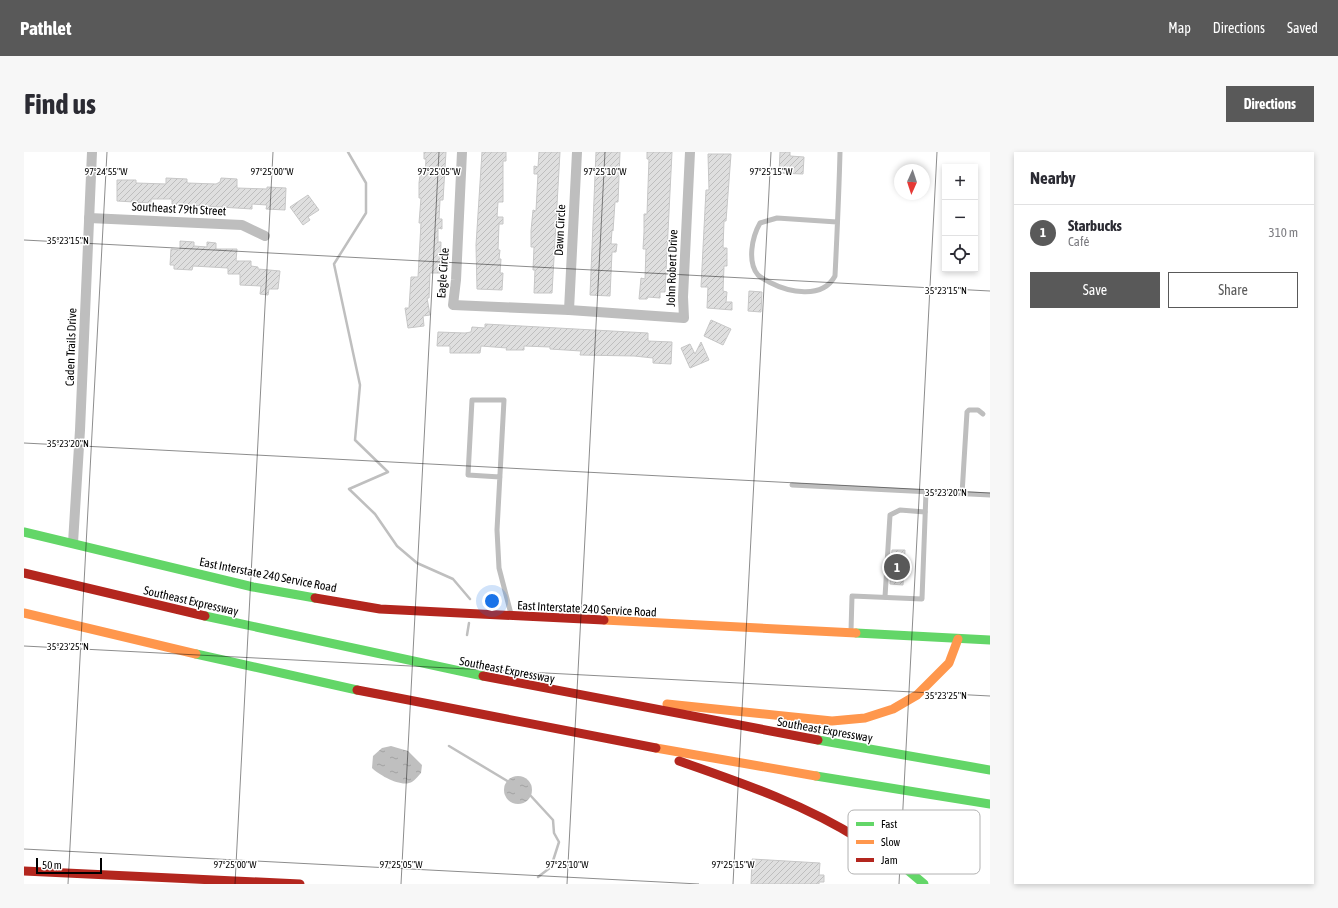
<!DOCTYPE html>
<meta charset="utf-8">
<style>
:root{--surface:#fff;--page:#f7f7f7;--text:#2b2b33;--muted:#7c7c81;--line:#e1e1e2;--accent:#595959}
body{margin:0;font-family:"Asap Condensed",sans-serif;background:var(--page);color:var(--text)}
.controls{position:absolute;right:12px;top:12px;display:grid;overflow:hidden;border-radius:0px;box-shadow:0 2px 6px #0003}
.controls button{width:36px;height:36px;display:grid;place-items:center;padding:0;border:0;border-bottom:1px solid var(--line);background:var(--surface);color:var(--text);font:20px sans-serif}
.compass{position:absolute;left:870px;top:12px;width:36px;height:36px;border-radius:50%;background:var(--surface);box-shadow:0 2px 6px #0003;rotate:183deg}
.scale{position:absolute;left:12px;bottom:10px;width:66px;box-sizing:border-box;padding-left:4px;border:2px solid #000;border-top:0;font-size:11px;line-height:14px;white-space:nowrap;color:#000;-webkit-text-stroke:3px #fff;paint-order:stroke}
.you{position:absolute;left:468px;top:449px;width:14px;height:14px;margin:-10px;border:3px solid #fff;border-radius:50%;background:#1a73e8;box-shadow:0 0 0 6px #1a73e833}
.badge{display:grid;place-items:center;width:26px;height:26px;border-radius:50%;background:var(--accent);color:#fff;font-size:13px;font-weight:700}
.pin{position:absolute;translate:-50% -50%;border:2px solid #fff;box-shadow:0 1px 4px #0006}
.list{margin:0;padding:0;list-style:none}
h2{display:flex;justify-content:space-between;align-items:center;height:52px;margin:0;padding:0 16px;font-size:17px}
h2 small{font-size:13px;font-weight:400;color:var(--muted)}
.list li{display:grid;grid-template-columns:26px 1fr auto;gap:12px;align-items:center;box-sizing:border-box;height:56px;padding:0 16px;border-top:1px solid var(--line)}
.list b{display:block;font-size:15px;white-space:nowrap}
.list p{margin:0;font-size:13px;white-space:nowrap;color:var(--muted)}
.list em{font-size:13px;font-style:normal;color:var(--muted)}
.actions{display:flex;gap:8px;padding:12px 16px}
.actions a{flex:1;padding:9px 0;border:1px solid var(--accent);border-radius:0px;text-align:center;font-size:14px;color:var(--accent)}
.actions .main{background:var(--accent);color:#fff}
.icon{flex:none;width:22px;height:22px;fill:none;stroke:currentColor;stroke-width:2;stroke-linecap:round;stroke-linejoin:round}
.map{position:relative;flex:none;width:966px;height:732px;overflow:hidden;border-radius:0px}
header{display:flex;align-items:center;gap:24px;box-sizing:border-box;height:56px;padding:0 20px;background:var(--accent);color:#fff}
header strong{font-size:19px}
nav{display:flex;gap:22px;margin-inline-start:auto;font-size:14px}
.intro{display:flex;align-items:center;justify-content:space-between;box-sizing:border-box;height:96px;padding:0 24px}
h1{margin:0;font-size:28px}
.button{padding:10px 18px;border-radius:0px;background:var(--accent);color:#fff;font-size:14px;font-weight:700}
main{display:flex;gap:24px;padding:0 24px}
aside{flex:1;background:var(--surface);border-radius:0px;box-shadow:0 2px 6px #0003}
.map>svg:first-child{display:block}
.water{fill:url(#water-ripples)}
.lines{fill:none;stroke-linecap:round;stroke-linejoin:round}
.stream{stroke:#bfbfbf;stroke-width:2.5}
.building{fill:url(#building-hatch);stroke:#c7c7c7}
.lane{stroke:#bebebe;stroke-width:5}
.street{stroke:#bebebe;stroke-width:10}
.fast{stroke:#63d668;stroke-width:9}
.slow{stroke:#ff974d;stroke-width:9}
.jam{stroke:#b3261e;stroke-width:9}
.ticks{fill:none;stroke:#000;stroke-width:1;stroke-opacity:0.45}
.labels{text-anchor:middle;stroke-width:3;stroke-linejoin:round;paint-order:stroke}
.street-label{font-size:12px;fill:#000;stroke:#fff}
.key{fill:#fff;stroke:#b2b2b2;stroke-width:1}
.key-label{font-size:11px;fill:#000}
.ticks-label{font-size:10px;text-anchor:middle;fill:#000;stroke:#fff;stroke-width:3;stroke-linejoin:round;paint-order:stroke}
</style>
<header>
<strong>Pathlet</strong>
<nav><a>Map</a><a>Directions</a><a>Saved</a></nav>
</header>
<div class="intro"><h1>Find us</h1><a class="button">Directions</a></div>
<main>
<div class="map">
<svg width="966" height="732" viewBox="0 0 966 732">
<defs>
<pattern id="water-ripples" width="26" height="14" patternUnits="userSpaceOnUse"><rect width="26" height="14" fill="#bfbfbf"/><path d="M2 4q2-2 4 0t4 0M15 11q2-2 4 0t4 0" fill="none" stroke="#a2a2a2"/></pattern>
<pattern id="building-hatch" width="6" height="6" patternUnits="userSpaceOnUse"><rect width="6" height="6" fill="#dfdfdf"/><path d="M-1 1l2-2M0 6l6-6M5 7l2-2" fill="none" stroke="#bebebe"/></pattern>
</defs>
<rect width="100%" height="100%" fill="#fff"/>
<g class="water">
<path d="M367,594l17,5 14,14 -1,8c-3,3 -7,9 -12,10 -10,3 -30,-8 -37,-15l1,-12 9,-8z"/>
<circle cx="494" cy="638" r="14"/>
</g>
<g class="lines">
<g class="stream">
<polyline points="324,0 342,31 342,61 310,112 336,233 331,288 364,320 325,337 351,362 373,394 393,411 429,427 446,447"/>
<polyline points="443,483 445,471"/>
<polyline points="425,594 485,630"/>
<polyline points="506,643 529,668 530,681 535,690 527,715 514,725"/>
</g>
</g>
<g class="building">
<polygon points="400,0 422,0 419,48 416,48 415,67 418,67 418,77 414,76 414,90 417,90 416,121 406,121 405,146 403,146 406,163 399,164 400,174 384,176 381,156 385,156 387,125 394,125 397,71 395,71 397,46 395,46 395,31 396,23 401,24 402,7 400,7"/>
<polygon points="458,0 482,0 482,9 479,9 479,50 474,50 473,65 479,65 479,72 475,72 474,98 476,98 475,107 477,107 476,121 479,121 478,138 453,137 452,93"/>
<polygon points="515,0 536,0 528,141 510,141 511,118 509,118 510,95 507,95 507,79 509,58 512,59 514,22 510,22 510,14 514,15"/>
<polygon points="572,0 596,0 594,50 591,50 589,79 588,78 587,92 593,92 592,100 588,100 586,144 566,143"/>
<polygon points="623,0 648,0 641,140 636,140 636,146 624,145 623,147 615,147 617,126 621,127 622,97 619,97 620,80 620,62 623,62 625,7 623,7"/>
<polygon points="756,0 766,0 766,4 780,5 779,22 755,21"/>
<polygon points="684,2 707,2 702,69 700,69 699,96 703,96 703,114 700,114 699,139 703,140 702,150 708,150 708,158 683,156 684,135 677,135 682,38 685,38"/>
<polygon points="142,26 163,27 163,31 192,32 196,30 197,26 213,27 213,36 243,37 243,35 262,36 261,58 242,57 243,53 228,52 228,57 148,52 148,47 127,47 127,51 93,49 93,28 112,28 112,31 142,32"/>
<polygon points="284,43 295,58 284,65 286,68 279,73 266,55"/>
<polygon points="156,89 170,90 170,94 183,95 183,90 192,91 192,97 213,97 212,109 227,109 227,114 234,115 234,117 256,119 254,137 245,137 244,143 236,142 237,134 216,133 216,122 204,122 204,116 169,114 168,118 150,117 150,113 146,113 147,97 156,98"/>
<polygon points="725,139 738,140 737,160 724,159"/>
<polygon points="687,168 707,177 699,193 680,184"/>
<polygon points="461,172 624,181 624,189 648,190 647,212 629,211 629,206 610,204 556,203 557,199 526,197 526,195 500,194 500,198 482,198 483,196 457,194 456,201 426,201 426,194 413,194 414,180 441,181 447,180 448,175 461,176"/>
<polygon points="677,190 685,208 666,216 657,196 666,192 671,202"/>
<polygon points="868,398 881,398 879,433 866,432"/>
<polygon points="728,707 796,711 795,723 800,723 800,730 795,730 795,732 727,732"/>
</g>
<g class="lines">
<g class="lane">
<path d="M813,70l-60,-4 -17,5c-8,14 -13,39 -2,52 3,3 8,5 11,7 19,10 53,18 66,-6 2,-41 4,-82 5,-124"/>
<polyline points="476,325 444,323 448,248 480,248 473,378 475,416 487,462"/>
<polyline points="768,333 966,343"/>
<polyline points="938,342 943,260 945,258 954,258 959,262"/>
<polyline points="861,445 866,363 876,358 901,360"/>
<polyline points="827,479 828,444 898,447 902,340"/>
</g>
<g class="street">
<polyline points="438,0 432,128 429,153 545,158 660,166 659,145 666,0"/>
<polyline points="65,66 218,73 241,84"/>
<polyline points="545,158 553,0"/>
<polyline points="49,391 56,278 68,0"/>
</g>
<g class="fast">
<polyline points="0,380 229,435 291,446"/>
<polyline points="181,464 459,524"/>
<polyline points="832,481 966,488"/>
<polyline points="172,502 333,538"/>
<polyline points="794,588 966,618"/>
<polyline points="792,624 966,652"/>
<polyline points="837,688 880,715 900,732"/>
</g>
<g class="slow">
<polyline points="0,461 172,502"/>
<polyline points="580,468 832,481"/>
<polyline points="643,552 808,569 841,566 869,557 893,543 925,511 934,487"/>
<polyline points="632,596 792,624"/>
</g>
<g class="jam">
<polyline points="0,421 181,464"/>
<polyline points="291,446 356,457 580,468"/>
<polyline points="459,524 794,588"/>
<polyline points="333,538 632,596"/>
<path d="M655,609c63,22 125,43 182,79"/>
<polyline points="0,719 276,732"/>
</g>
</g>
<path class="ticks" d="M0,88l966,51M0,291l966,50M0,494l966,50M0,697l675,35M44,732l39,-732M211,732l38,-732M377,732l38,-732M543,732l38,-732M709,732l38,-732M875,732l38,-732"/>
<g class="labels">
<g class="street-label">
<text transform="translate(155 57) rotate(3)" y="4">Southeast 79th Street</text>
<text transform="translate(536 78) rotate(-87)" y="4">Dawn Circle</text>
<text transform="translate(648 116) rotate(-88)" y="4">John Robert Drive</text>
<text transform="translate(419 121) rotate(-86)" y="4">Eagle Circle</text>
<text transform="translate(47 195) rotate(-88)" y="4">Caden Trails Drive</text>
<text transform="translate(244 423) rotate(11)" y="4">East Interstate 240 Service Road</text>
<text transform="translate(167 449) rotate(13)" y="4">Southeast Expressway</text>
<text transform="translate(563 457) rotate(3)" y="4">East Interstate 240 Service Road</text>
<text transform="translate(483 518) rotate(11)" y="4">Southeast Expressway</text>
<text transform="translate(801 578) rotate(10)" y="4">Southeast Expressway</text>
</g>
</g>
<rect x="824" y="658" width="132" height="64" rx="6" class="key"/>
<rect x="832" y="670" width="18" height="4" fill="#63d668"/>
<rect x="832" y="688" width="18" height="4" fill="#ff974d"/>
<rect x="832" y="706" width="18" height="4" fill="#b3261e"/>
<g class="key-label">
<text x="857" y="676">Fast</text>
<text x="857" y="694">Slow</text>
<text x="857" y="712">Jam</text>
</g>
<g class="ticks-label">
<text x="82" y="23">97°24'55"W</text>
<text x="248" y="23">97°25'00"W</text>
<text x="415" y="23">97°25'05"W</text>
<text x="581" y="23">97°25'10"W</text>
<text x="747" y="23">97°25'15"W</text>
<text x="44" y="92">35°23'15"N</text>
<text x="922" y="142">35°23'15"N</text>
<text x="44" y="295">35°23'20"N</text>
<text x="922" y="344">35°23'20"N</text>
<text x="44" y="498">35°23'25"N</text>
<text x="922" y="547">35°23'25"N</text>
<text x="211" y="716">97°25'00"W</text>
<text x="377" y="716">97°25'05"W</text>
<text x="543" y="716">97°25'10"W</text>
<text x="709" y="716">97°25'15"W</text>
</g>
</svg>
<div class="controls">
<button>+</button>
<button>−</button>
<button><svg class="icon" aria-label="locate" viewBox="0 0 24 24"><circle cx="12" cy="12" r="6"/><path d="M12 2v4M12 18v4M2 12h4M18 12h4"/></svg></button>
</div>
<svg class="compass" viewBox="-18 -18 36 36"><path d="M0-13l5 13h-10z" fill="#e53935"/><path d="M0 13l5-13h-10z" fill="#7c7c81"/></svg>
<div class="scale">50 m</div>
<div class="you"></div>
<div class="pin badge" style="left:873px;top:415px">1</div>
</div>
<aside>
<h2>Nearby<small></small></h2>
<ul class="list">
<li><span class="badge">1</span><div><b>Starbucks</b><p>Café</p></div><em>310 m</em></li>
</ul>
<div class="actions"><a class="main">Save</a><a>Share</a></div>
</aside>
</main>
